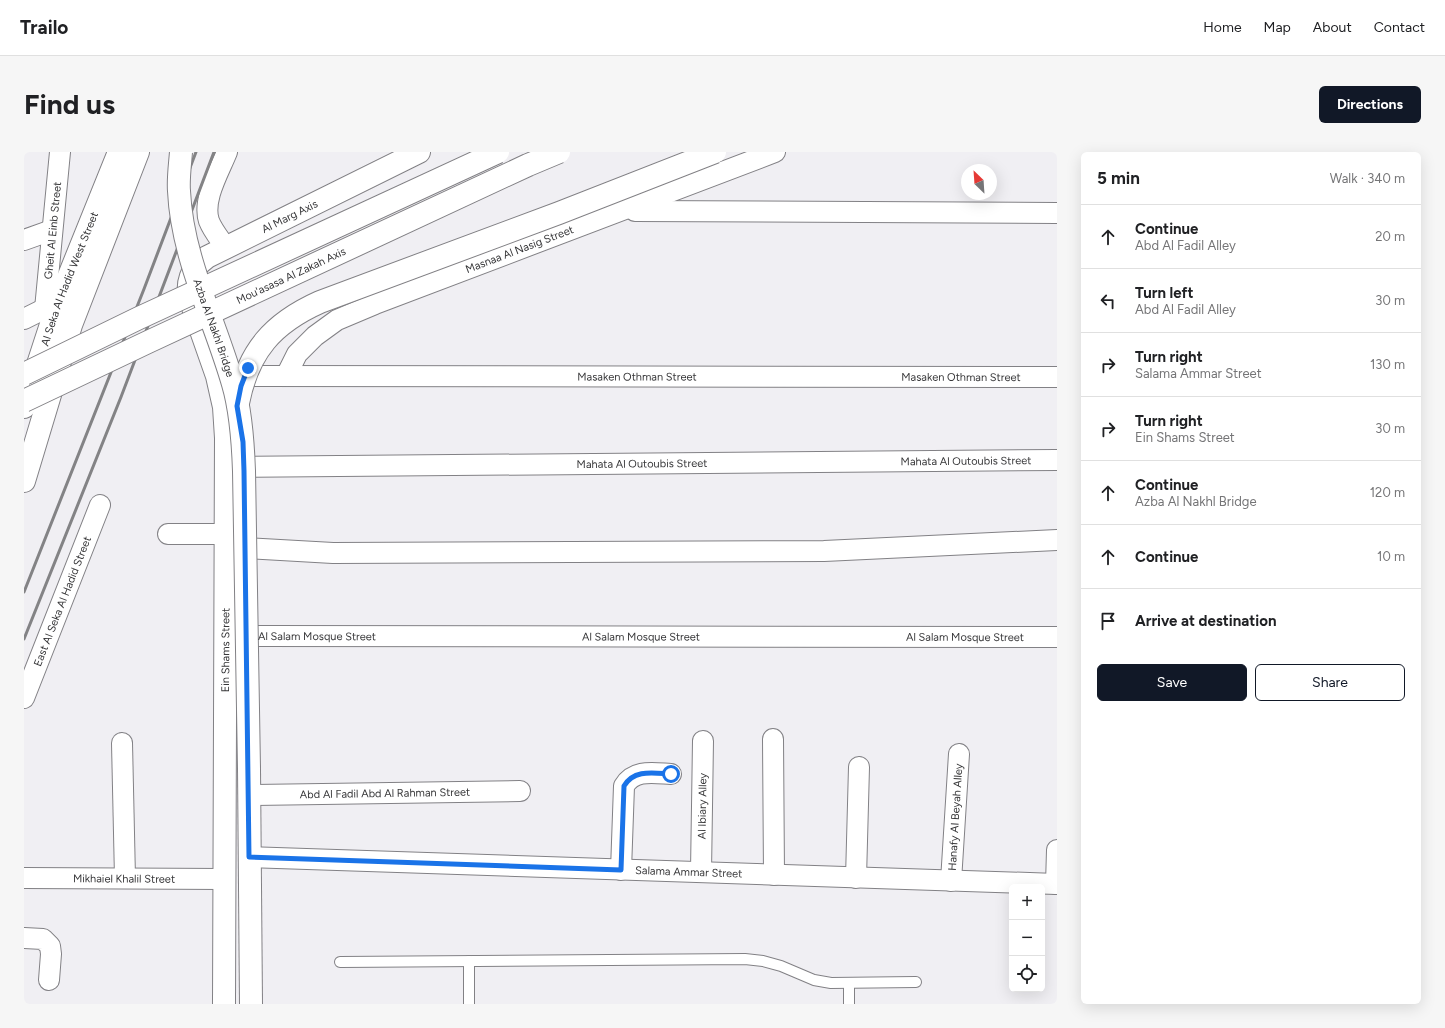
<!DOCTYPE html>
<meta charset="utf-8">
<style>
:root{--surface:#fff;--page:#f6f6f6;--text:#202124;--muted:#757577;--line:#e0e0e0;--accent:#111827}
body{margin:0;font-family:Figtree,sans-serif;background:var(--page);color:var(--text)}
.controls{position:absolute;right:12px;bottom:12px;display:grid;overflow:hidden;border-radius:6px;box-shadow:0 4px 16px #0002}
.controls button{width:36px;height:36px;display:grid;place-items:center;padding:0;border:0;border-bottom:1px solid var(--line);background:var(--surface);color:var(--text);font:20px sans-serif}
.compass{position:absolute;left:937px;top:12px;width:36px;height:36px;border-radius:50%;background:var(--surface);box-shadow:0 4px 16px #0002;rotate:335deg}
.stop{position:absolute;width:12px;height:12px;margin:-9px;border:3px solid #1a73e8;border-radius:50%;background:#fff}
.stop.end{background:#1a73e8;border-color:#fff;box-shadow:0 1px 4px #0008}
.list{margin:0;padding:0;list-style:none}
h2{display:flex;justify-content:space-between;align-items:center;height:52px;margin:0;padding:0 16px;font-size:17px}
h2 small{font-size:13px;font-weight:400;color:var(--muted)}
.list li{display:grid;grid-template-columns:26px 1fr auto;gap:12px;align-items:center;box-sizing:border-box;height:64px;padding:0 16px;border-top:1px solid var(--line)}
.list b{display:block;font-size:15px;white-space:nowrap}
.list p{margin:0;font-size:13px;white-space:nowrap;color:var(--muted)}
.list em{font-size:13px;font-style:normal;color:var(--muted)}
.actions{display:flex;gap:8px;padding:12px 16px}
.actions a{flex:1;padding:9px 0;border:1px solid var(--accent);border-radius:6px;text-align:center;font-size:14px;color:var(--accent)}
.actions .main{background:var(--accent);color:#fff}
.icon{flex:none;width:22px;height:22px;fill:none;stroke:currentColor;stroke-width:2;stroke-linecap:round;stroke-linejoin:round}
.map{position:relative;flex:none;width:1033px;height:852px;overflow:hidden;border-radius:6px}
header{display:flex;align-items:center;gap:24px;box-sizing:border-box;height:56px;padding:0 20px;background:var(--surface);border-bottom:1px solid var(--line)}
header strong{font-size:19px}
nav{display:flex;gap:22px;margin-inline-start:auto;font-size:14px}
.intro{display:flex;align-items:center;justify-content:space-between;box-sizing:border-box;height:96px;padding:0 24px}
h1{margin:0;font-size:28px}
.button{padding:10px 18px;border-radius:6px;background:var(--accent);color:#fff;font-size:14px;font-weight:700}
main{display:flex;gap:24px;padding:0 24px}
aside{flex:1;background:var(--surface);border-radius:6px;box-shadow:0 4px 16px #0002}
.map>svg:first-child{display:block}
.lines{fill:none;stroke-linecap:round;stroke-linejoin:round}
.service-casing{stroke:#828185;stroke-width:12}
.minor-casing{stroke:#828185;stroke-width:22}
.tertiary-casing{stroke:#828185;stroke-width:24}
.secondary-casing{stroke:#828185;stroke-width:24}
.service{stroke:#fff;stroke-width:10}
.minor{stroke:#fff;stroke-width:20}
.tertiary{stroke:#fff;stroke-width:22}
.secondary{stroke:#fff;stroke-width:22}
.rail{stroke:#838385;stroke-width:3}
.secondary-bridge-casing{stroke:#828185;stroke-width:24;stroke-linecap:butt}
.secondary-bridge{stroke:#fff;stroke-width:22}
.route{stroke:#1a73e8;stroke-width:5}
.labels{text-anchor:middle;stroke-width:4;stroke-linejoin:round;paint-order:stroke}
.street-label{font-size:11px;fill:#373739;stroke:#f0eff3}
</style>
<header>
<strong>Trailo</strong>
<nav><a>Home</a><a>Map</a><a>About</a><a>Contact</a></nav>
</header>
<div class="intro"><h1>Find us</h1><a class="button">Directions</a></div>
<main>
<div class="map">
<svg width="1033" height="852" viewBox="0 0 1033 852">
<rect width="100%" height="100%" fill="#f0eff3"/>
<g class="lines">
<g class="service-casing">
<g id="service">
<polyline points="316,810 721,807 739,809 757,814 790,828 807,831 892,830"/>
<polyline points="825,831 825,852"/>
<polyline points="445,852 445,809"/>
</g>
</g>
<g class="minor-casing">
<g id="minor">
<polyline points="611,59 1033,61"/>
<polyline points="0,88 28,78"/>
<path d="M202,96c-6,-9 -13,-17 -17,-27 -7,-21 10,-49 18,-69"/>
<path id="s1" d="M21,157l15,-157"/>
<polyline points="0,167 32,151"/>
<path id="s2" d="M207,224l826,1"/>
<path id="s3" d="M262,224l11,-22 18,-18 22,-16 38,-16 400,-152"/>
<path id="s4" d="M203,315l830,-7"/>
<polyline points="144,382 201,382"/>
<polyline points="222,396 309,401 800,399 1033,388"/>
<path id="s5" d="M207,484l826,1"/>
<path id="s6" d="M0,546l76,-193"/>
<polyline points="749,587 750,723"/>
<polyline points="98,591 101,726"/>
<path id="s7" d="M225,643l271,-4"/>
<path id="s8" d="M225,705l808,27"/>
<path d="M597,718l3,-84c10,-17 29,-13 47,-12"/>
<path id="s9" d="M677,720l2,-131"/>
<path id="s10" d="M0,726l200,1"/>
<polyline points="832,726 835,615"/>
<path id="s11" d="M927,729l8,-127"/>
<polyline points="1032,732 1033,698"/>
<polyline points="0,786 19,787 26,794 27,802 25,828"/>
</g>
</g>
<g class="tertiary-casing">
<g id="tertiary">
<path id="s12" d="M0,255l34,-104 61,-151"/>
</g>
</g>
<g class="secondary-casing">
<g id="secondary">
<polyline points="0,329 47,173 114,0"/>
<polyline points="225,617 227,852"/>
<path id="s13" d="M200,852l2,-566 -2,-31 -7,-31 -26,-74c-6,-18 0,-34 16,-45l212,-105"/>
</g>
</g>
<use href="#service" class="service"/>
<use href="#minor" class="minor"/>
<use href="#tertiary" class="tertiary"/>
<use href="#secondary" class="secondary"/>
<g class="rail">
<polyline points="0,440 120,137 172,0"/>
<polyline points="0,487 97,245 190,0"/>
</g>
<g class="secondary-bridge-casing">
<g id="secondary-bridge">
<path id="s14" d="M157,0c-1,13 -3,27 -2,39 3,67 36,130 54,193 8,27 10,58 11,87l5,298"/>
<polyline points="0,222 115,166 474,0"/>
<path id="s15" d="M0,249l124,-59 380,-177 31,-13"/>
<path d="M214,251c10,-52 35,-80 82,-101l239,-89 156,-61"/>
</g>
</g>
<use href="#secondary-bridge" class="secondary-bridge"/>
</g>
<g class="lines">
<path class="route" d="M224,216l-7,18 -4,20 6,36 1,29 5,386 372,13 3,-84c10,-17 29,-13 47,-12"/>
</g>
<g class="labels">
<g class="street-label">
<text dy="4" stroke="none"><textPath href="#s13" startOffset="851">Al Marg Axis</textPath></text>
<text dy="4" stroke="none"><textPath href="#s1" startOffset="79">Gheit Al Einb Street</textPath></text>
<text dy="4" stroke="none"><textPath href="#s3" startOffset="273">Masnaa Al Nasig Street</textPath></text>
<text dy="4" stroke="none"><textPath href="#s15" startOffset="295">Mou'asasa Al Zakah Axis</textPath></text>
<text dy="4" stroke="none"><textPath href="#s12" startOffset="136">Al Seka Al Hadid West Street</textPath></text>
<text dy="4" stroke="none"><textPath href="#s14" startOffset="181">Azba Al Nakhl Bridge</textPath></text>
<text dy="4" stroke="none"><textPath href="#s2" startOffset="406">Masaken Othman Street</textPath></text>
<text dy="4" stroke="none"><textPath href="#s2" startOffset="730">Masaken Othman Street</textPath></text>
<text dy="4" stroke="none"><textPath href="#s4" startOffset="739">Mahata Al Outoubis Street</textPath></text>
<text dy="4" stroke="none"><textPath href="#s4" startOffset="415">Mahata Al Outoubis Street</textPath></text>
<text dy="4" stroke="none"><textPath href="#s6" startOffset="104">East Al Seka Al Hadid Street</textPath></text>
<text dy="4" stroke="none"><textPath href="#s5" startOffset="86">Al Salam Mosque Street</textPath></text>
<text dy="4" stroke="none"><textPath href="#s5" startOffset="410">Al Salam Mosque Street</textPath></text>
<text dy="4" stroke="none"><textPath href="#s5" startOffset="734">Al Salam Mosque Street</textPath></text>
<text dy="4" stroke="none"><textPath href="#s13" startOffset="354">Ein Shams Street</textPath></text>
<text dy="4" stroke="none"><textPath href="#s7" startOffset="136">Abd Al Fadil Abd Al Rahman Street</textPath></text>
<text dy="4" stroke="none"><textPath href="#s9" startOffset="66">Al Ibiary Alley</textPath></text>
<text dy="4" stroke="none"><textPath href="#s11" startOffset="64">Hanafy Al Beyah Alley</textPath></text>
<text dy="4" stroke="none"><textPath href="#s8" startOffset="440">Salama Ammar Street</textPath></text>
<text dy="4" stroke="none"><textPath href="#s10" startOffset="100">Mikhaiel Khalil Street</textPath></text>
</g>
</g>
</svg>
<div class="controls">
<button>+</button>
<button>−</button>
<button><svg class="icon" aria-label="locate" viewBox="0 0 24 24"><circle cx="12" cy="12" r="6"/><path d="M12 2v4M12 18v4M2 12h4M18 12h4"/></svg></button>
</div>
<svg class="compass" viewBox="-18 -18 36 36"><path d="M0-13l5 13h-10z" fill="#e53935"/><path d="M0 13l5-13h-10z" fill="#757577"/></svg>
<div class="stop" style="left:647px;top:622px"></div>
<div class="stop end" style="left:224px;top:216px"></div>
</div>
<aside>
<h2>5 min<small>Walk · 340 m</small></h2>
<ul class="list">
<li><svg class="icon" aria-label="ahead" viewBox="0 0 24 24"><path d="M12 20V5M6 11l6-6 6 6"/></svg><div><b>Continue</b><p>Abd Al Fadil Alley</p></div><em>20 m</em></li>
<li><svg class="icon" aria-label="left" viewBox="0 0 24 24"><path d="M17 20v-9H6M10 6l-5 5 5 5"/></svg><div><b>Turn left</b><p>Abd Al Fadil Alley</p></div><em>30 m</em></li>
<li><svg class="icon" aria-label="right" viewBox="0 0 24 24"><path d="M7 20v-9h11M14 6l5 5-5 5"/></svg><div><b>Turn right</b><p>Salama Ammar Street</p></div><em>130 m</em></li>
<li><svg class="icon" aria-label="right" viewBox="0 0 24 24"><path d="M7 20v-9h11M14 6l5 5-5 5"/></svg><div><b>Turn right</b><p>Ein Shams Street</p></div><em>30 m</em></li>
<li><svg class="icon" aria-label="ahead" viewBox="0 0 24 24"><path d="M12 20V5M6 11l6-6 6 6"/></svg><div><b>Continue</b><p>Azba Al Nakhl Bridge</p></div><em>120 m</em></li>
<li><svg class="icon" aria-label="ahead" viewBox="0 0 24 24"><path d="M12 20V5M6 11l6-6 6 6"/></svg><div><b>Continue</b></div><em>10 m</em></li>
<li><svg class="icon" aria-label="arrive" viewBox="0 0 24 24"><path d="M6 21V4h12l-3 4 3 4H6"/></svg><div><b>Arrive at destination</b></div></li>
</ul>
<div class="actions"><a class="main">Save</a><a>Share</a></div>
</aside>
</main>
